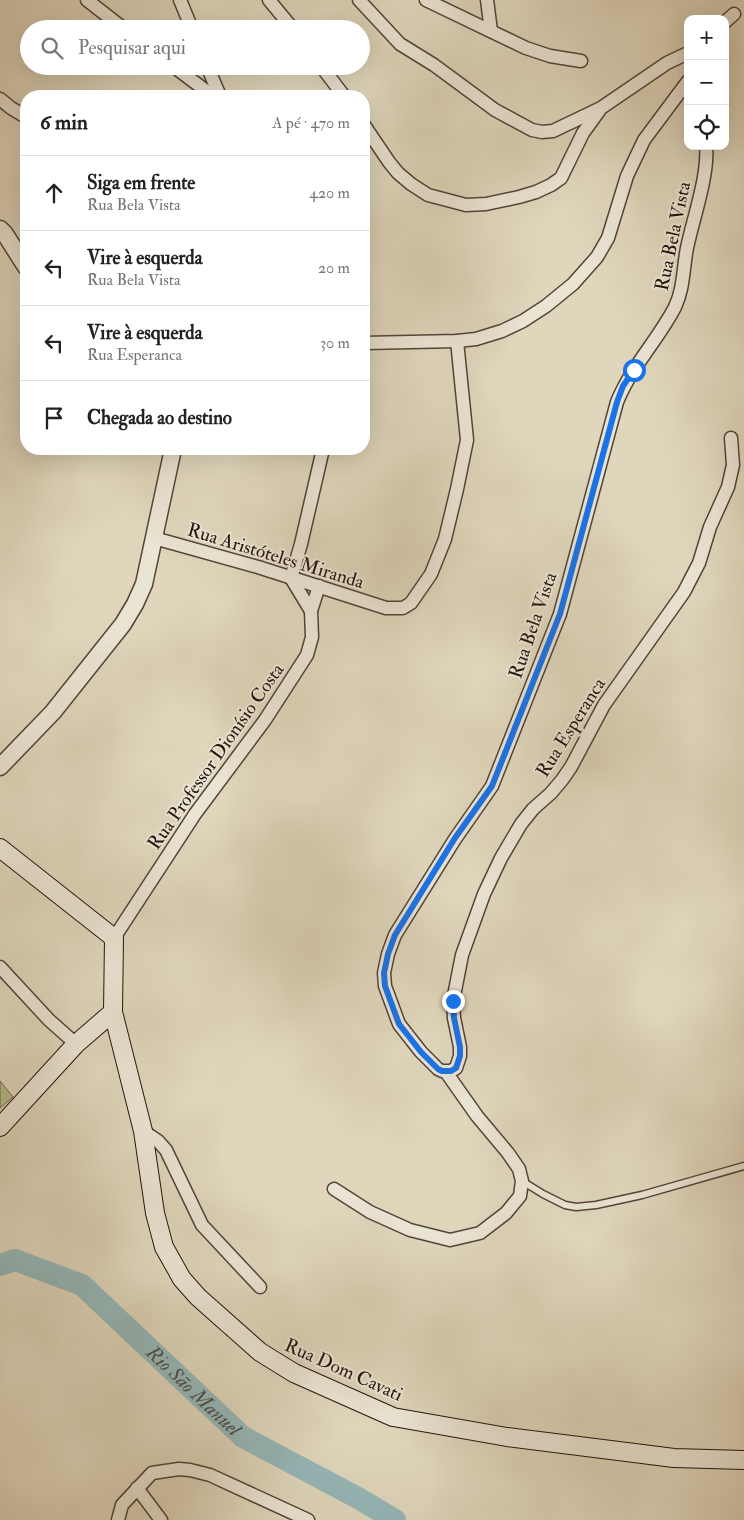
<!DOCTYPE html>
<html lang="pt">
<meta charset="utf-8">
<style>
:root{--surface:#fff;--page:#f6f6f6;--text:#222;--muted:#767676;--line:#e0e0e0}
body{margin:0;font-family:"IM FELL Double Pica",serif;background:var(--page);color:var(--text)}
.controls{position:absolute;right:15px;top:15px;display:grid;overflow:hidden;border-radius:10px;box-shadow:0 5px 20px #0002}
.controls button{width:45px;height:45px;display:grid;place-items:center;padding:0;border:0;border-bottom:1px solid var(--line);background:var(--surface);color:var(--text);font:25px sans-serif}
.stop{position:absolute;width:15px;height:15px;margin:-11px;border:4px solid #1a73e8;border-radius:50%;background:#fff}
.stop.end{background:#1a73e8;border-color:#fff;box-shadow:0 1px 5px #0008}
.list{margin:0;padding:0;list-style:none}
h2{display:flex;justify-content:space-between;align-items:center;height:65px;margin:0;padding:0 20px;font-size:21px}
h2 small{font-size:16px;font-weight:400;color:var(--muted)}
.list li{display:grid;grid-template-columns:32px 1fr auto;gap:15px;align-items:center;box-sizing:border-box;height:75px;padding:0 20px;border-top:1px solid var(--line)}
.list b{display:block;font-size:19px;white-space:nowrap}
.list p{margin:0;font-size:16px;white-space:nowrap;color:var(--muted)}
.list em{font-size:16px;font-style:normal;color:var(--muted)}
.icon{flex:none;width:28px;height:28px;fill:none;stroke:currentColor;stroke-width:2;stroke-linecap:round;stroke-linejoin:round}
.map{position:relative;flex:none;width:744px;height:1520px;overflow:hidden}
.search{position:absolute;background:var(--surface);box-shadow:0 5px 20px #0002;left:20px;top:20px;width:350px;height:55px;display:flex;align-items:center;gap:12px;box-sizing:border-box;padding:0 18px;border-radius:28px;color:var(--muted);font-size:19px}
.panel{position:absolute;background:var(--surface);box-shadow:0 5px 20px #0002;left:20px;top:90px;width:350px;height:365px;border-radius:20px}
.map>svg:first-child{display:block}
.green{fill:#b6bc8d;stroke:#6c684d}
.lines{fill:none;stroke-linecap:round;stroke-linejoin:round}
.river{stroke:#95b7b8;stroke-width:22}
.service-casing{stroke:#524439;stroke-width:9}
.minor-casing{stroke:#524439;stroke-width:15}
.tertiary-casing{stroke:#524439;stroke-width:19}
.secondary-casing{stroke:#23140d;stroke-width:20}
.service{stroke:#eae4d3;stroke-width:6}
.minor{stroke:#eae4d3;stroke-width:12}
.tertiary{stroke:#eae4d3;stroke-width:16}
.secondary{stroke:#eae4d3;stroke-width:18}
.route{stroke:#1a73e8;stroke-width:6}
.labels{text-anchor:middle;stroke-width:4;stroke-linejoin:round;paint-order:stroke}
.street-label{font-size:19px;fill:#23140d;stroke:#eae4d3}
.water-label{font-size:20px;font-style:italic;fill:#4b4d49;stroke:#eae4d3}
</style>
<div class="map">
<svg width="744" height="1520" viewBox="0 0 744 1520">
<rect width="100%" height="100%" fill="#dfd6bc"/>
<filter id="stains"><feTurbulence type="fractalNoise" baseFrequency=".004" numOctaves="4"/><feColorMatrix values="0 0 0 0 .2 0 0 0 0 .09 0 0 0 0 .02 0 0 0 .5 -.17"/></filter>
<radialGradient id="worn" r=".72"><stop offset=".6" stop-color="#630" stop-opacity="0"/><stop offset="1" stop-color="#630" stop-opacity=".3"/></radialGradient>
<polygon class="green" points="0,1081 13,1097 0,1108"/>
<g class="lines">
<path class="river" id="s1" d="M0,1265l15,-5 67,25 161,152 115,61 37,22"/>
<g class="service-casing">
<polyline id="service" points="522,1181 543,1194 565,1205 576,1207 596,1205 642,1195 744,1166"/>
</g>
<g class="minor-casing">
<g id="minor">
<polyline points="87,0 124,29"/>
<polyline points="180,0 192,29"/>
<polyline points="269,0 293,29"/>
<polyline points="359,0 400,44 434,65 495,110 532,130 542,132 553,131 601,108 667,63 688,53"/>
<polyline points="426,0 526,48 550,56 581,61"/>
<polyline points="487,0 491,31"/>
<polyline points="725,22 734,14"/>
<polyline points="173,66 213,96"/>
<polyline points="207,66 220,96"/>
<polyline points="321,66 344,96"/>
<polyline points="0,99 11,108 26,117"/>
<polyline points="364,125 389,162 398,173 411,184 428,195 466,205 486,204 519,197 536,192 551,185 561,178 583,133 599,111"/>
<path d="M706,146c3,28 -13,73 -19,102 -4,20 -3,40 -12,59 -17,33 -44,60 -58,95l-57,212 -68,172 -37,53 -60,96 -7,19 -4,19 1,13 14,38 22,28 17,17 4,2h9l5,-3 4,-12v-9l-6,-29 -1,-17 9,-46 22,-61 17,-36 20,-34 12,-15 18,-16 11,-13 9,-13 33,-62 80,-113 15,-29 11,-36 18,-40 5,-22 -2,-27"/>
<polyline points="364,343 457,341 476,339 502,331 523,321 546,306 573,284 597,257 608,238 627,176 644,140 688,81"/>
<polyline points="154,538 258,567 386,608 403,608 411,603 431,574 445,539 457,489 467,440 457,341"/>
<polyline points="311,611 291,578 301,544 323,449"/>
<polyline points="114,938 195,814 265,720 307,655 312,637 311,611 319,586"/>
<polyline points="0,967 49,1020 76,1044"/>
<polyline points="143,1131 158,1141 166,1150 202,1225 260,1287"/>
<polyline points="334,1189 370,1212 410,1230 450,1240 480,1233 506,1213 520,1196 522,1181 519,1169 508,1153 477,1116 446,1072"/>
<polyline points="137,1488 161,1520"/>
<polyline points="118,1520 122,1505 152,1473 179,1469 190,1470 210,1475 308,1520"/>
</g>
</g>
<g class="tertiary-casing">
<g id="tertiary">
<polyline points="0,229 5,234 26,267"/>
<polyline points="0,767 53,712 123,624 135,604 144,584 173,449"/>
</g>
</g>
<g class="secondary-casing">
<g id="secondary">
<polyline points="0,848 114,938 113,1012 143,1131 155,1213 164,1247 182,1279 198,1297 260,1352 294,1373 393,1417 507,1437 674,1458 744,1460"/>
<polyline points="0,1127 76,1044 113,1012"/>
</g>
</g>
<use href="#service" class="service"/>
<use href="#minor" class="minor"/>
<use href="#tertiary" class="tertiary"/>
<use href="#secondary" class="secondary"/>
</g>
<g class="lines">
<polyline class="route" points="453,1001 454,1018 460,1047 460,1056 456,1068 451,1071 442,1071 438,1069 421,1052 399,1024 385,986 384,973 388,954 395,935 455,838 492,786 560,614 617,402 623,386 634,370"/>
</g>
<g class="labels">
<g class="street-label">
<text transform="translate(672 236) rotate(-78)" y="7">Rua Bela Vista</text>
<text transform="translate(276 555) rotate(17)" y="7">Rua Aristóteles Miranda</text>
<text transform="translate(532 625) rotate(-71)" y="7">Rua Bela Vista</text>
<text transform="translate(570 727) rotate(-58)" y="7">Rua Esperanca</text>
<text transform="translate(215 756) rotate(-55)" y="7">Rua Professor Dionísio Costa</text>
<text transform="translate(344 1369) rotate(24)" y="7">Rua Dom Cavati</text>
</g>
<g class="water-label">
<text dy="7" stroke="none"><textPath href="#s1" startOffset="241">Rio São Manuel</textPath></text>
</g>
</g>
<rect width="100%" height="100%" filter="url(#stains)"/>
<rect width="100%" height="100%" fill="url(#worn)"/>
</svg>
<div class="controls">
<button>+</button>
<button>−</button>
<button><svg class="icon" aria-label="locate" viewBox="0 0 24 24"><circle cx="12" cy="12" r="6"/><path d="M12 2v4M12 18v4M2 12h4M18 12h4"/></svg></button>
</div>
<div class="stop" style="left:634px;top:370px"></div>
<div class="stop end" style="left:453px;top:1001px"></div>
<div class="search"><svg class="icon" aria-label="search" viewBox="0 0 24 24"><circle cx="10" cy="10" r="6"/><path d="M15 15l6 6"/></svg>Pesquisar aqui</div>
<section class="panel">
<h2>6 min<small>A pé · 470 m</small></h2>
<ul class="list">
<li><svg class="icon" aria-label="ahead" viewBox="0 0 24 24"><path d="M12 20V5M6 11l6-6 6 6"/></svg><div><b>Siga em frente</b><p>Rua Bela Vista</p></div><em>420 m</em></li>
<li><svg class="icon" aria-label="left" viewBox="0 0 24 24"><path d="M17 20v-9H6M10 6l-5 5 5 5"/></svg><div><b>Vire à esquerda</b><p>Rua Bela Vista</p></div><em>20 m</em></li>
<li><svg class="icon" aria-label="left" viewBox="0 0 24 24"><path d="M17 20v-9H6M10 6l-5 5 5 5"/></svg><div><b>Vire à esquerda</b><p>Rua Esperanca</p></div><em>30 m</em></li>
<li><svg class="icon" aria-label="arrive" viewBox="0 0 24 24"><path d="M6 21V4h12l-3 4 3 4H6"/></svg><div><b>Chegada ao destino</b></div></li>
</ul>
</section>
</div>
